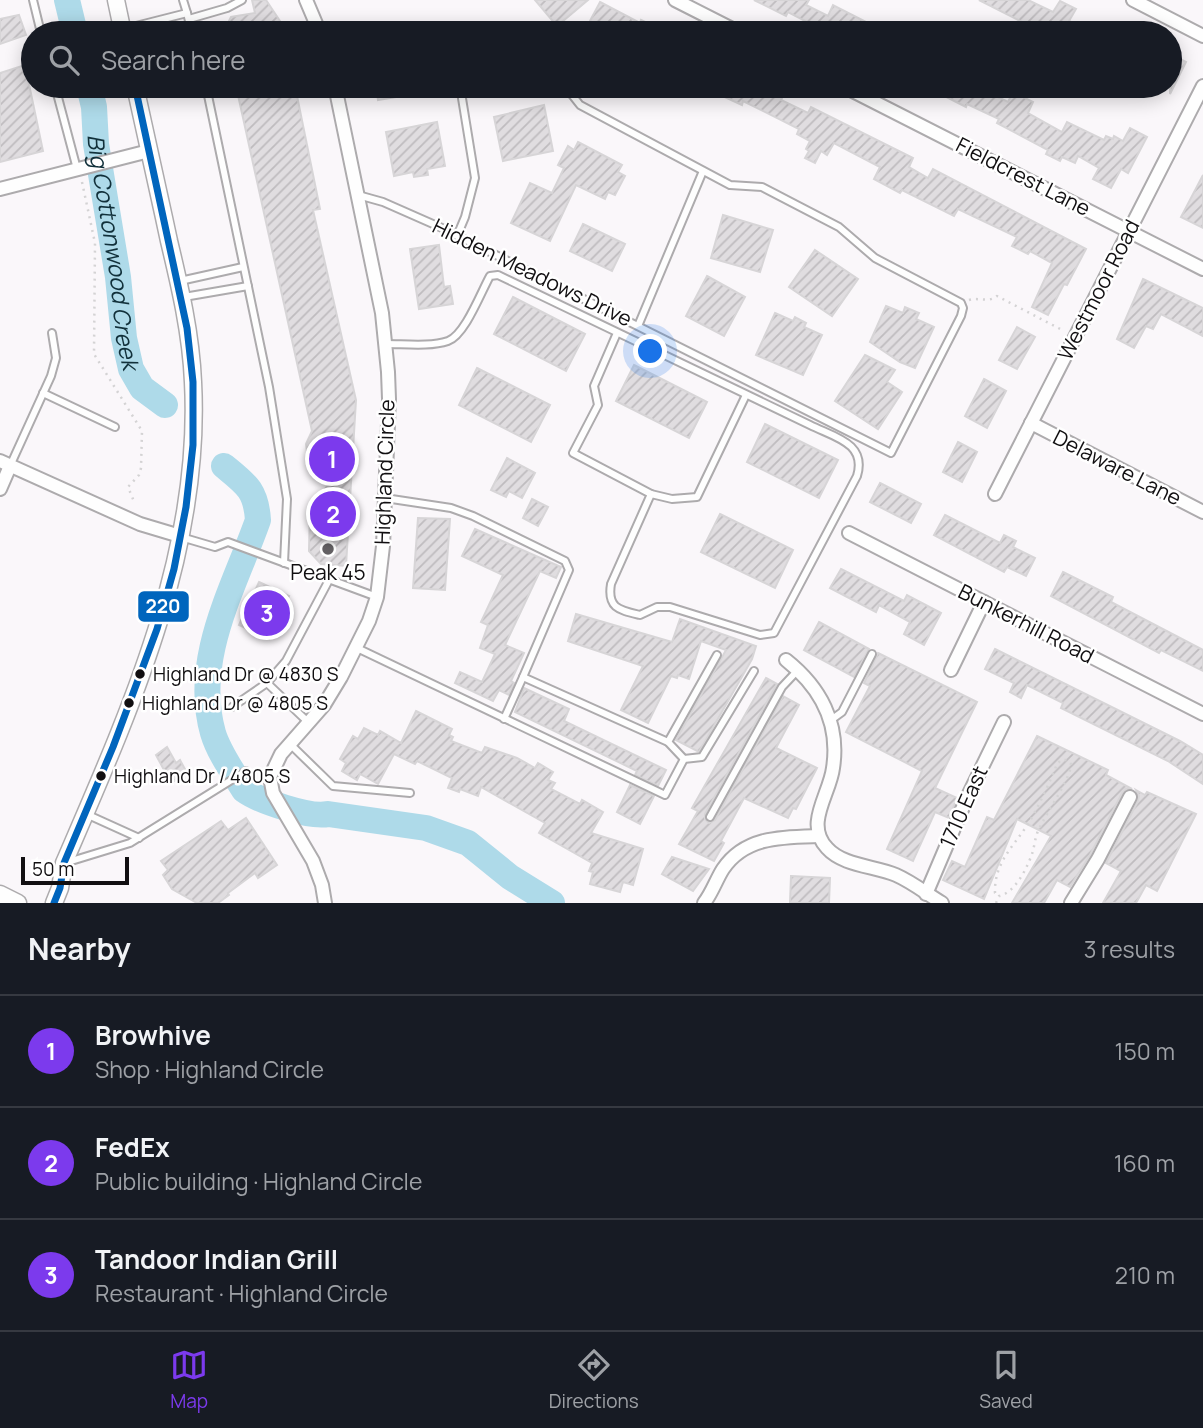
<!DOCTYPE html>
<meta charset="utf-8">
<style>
:root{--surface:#171b24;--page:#242831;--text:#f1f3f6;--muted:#9ea1a6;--line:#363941;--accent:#7c3aed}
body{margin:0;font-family:Manrope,sans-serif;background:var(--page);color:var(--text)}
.scale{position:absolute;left:21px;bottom:18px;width:108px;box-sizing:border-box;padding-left:7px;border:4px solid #110f11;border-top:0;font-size:19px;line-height:24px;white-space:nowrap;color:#110f11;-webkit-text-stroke:5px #fff;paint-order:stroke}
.you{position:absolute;left:651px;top:352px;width:24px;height:24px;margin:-18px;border:5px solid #fff;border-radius:50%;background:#1a73e8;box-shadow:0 0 0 10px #1a73e833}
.badge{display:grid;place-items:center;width:46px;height:46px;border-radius:50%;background:var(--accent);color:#fff;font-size:23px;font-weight:700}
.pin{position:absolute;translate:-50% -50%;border:4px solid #fff;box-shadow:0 2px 7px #0006}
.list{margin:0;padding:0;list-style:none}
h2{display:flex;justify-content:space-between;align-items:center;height:91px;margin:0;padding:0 28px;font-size:30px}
h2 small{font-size:23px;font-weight:400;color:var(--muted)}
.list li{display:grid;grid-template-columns:46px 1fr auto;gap:21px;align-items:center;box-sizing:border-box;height:112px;padding:0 28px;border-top:2px solid var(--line)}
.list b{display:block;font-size:26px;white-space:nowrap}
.list p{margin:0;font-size:23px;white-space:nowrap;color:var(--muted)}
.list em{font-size:23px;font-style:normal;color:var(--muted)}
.icon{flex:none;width:38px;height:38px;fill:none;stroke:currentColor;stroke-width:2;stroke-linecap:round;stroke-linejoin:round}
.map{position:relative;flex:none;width:1203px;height:903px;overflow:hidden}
.search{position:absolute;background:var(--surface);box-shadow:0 4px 18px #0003;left:21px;right:21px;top:21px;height:77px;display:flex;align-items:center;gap:18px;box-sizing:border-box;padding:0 24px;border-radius:38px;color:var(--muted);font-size:26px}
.sheet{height:427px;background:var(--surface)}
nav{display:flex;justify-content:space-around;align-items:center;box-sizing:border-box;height:98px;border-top:2px solid var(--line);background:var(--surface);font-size:19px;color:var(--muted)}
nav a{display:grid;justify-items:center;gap:4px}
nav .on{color:var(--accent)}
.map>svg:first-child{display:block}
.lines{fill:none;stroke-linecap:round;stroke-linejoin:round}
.river{stroke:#aedae9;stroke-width:26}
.building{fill:url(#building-hatch);stroke:#d7d5d7;stroke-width:2}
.service-casing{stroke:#adabad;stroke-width:10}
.minor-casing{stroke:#adabad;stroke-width:16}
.secondary-casing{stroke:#adabad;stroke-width:19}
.path{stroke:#d4d3d4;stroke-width:2.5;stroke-dasharray:2 5;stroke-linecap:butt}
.service{stroke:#fefefe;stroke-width:6}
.minor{stroke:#fefefe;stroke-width:12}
.secondary{stroke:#fefefe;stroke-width:16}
.bus-1-casing{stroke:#fff;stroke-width:12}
.bus-1{stroke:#0065bd;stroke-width:7}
.poi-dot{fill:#636063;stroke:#fff;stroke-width:2.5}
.bus-dot{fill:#110f11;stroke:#fff;stroke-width:2.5}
.labels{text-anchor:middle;stroke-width:5;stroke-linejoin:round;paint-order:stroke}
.bus-label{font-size:19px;fill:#110f11;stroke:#fff;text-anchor:start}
.street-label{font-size:21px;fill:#110f11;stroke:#fff}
.poi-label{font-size:21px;fill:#110f11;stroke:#fff}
.water-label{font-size:23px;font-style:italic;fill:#11303a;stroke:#fff}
.line-badge{stroke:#fff;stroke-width:2.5}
.badge-label{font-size:19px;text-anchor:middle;font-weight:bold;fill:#fff}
</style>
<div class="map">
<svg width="1203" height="903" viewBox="0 0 1203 903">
<defs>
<pattern id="building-hatch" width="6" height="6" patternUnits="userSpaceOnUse" patternTransform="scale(1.75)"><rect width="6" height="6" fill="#e0dde0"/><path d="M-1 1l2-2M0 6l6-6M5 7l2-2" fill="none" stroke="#bfbcbf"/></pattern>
</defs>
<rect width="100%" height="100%" fill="#faf7fa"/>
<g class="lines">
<g class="river">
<polyline points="67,0 75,33"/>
<path id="s1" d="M89,86l5,21 2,37 22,133 6,61 7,31 11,19 23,17"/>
<path d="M224,466c22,18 32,24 34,54 -24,68 -66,139 -45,213 6,20 20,39 31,57 15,11 66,28 84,24l98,14 42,15 42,34 42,26"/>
</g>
</g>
<g class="building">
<polygon points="252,0 266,0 288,33 223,33 231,17 255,13"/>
<polygon points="535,0 588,0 557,26"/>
<polygon points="754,0 809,0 806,5 828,16 833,5 866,22 860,33 811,33 815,26 788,12 786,16"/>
<polygon points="979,0 1028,0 1053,12 1060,1 1076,9 1069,21 1093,33 1032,33 1034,28"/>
<polygon points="600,2 640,23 641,20 668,33 603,33 605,30 590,21"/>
<polygon points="19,15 26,35 0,44 0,19"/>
<polygon points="1170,54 1186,62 1170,94"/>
<polygon points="25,65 43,151 0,162 0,73"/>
<polygon points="236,86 295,86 320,209 313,210 356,400 346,566 321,564 309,551 310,507 329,484 309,467 306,444 312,431"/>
<polygon points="376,86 426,86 426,92 378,100"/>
<polygon points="701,86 768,86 784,94 781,100 808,113 811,107 913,158 909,167 928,178 933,169 1086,249 1067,285 1064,284 1048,315 1032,307 1052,263 1030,251 1028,254 1012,246 1017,237 958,209 954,216 902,190 900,193 874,179 880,167 834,143 827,155 821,151 815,163 805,158 809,151 806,149 810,141 797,134 799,129 743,101 742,105"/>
<polygon points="925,86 976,86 1008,102 1013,92 1033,102 1028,113 1062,132 1067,122 1104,140 1106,136 1113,139 1114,136 1123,141 1130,128 1147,137 1128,173 1121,169 1111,188 1093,179 1099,168 1078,156 1075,163 1062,157 1060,161 1046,154 1048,150 997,123 999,119 967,104 966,107"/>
<polygon points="544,105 553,151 503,161 494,117"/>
<polygon points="437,122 445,166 427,169 428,175 414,177 413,172 394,176 386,132"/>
<polygon points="578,142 622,165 618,172 625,176 615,195 608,192 605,199 576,185 550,241 511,223 530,183 552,193 564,168 558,165 568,146 574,150"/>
<polygon points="1203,175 1203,228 1181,217"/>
<polygon points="723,215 773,230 760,272 711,258"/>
<polygon points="583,224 625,244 612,271 570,251"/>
<polygon points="439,245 444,287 450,286 453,304 419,309 410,249"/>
<polygon points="815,250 858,279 832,316 789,287"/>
<polygon points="707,276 745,297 724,336 686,316"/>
<polygon points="1143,279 1203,308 1203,336 1161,314 1153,329 1146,326 1134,348 1117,339"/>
<polygon points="513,297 585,334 566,371 494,334"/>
<polygon points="886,306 903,313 905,307 919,313 916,319 934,327 915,368 900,362 870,342"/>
<polygon points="775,313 793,321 795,317 806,323 804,327 822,335 803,375 756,355"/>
<polygon points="1017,327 1035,337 1017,369 999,360"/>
<polygon points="865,355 895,370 887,382 902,392 878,429 835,401"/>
<polygon points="634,365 707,402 689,438 616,401"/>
<polygon points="477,368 550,405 531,442 459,405"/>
<polygon points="984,379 1006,391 987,428 965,416"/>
<polygon points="765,424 838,460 819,498 747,462"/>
<polygon points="958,442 977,452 962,482 943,472"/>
<polygon points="507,458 535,473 522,498 509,491 506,497 491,490"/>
<polygon points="880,483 921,504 911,523 870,502"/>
<polygon points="532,499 548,507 538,526 523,518"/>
<polygon points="720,514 793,550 775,588 701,552"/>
<polygon points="945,515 1000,543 1004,535 1016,541 1013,547 1035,558 1026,576 1007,567 1004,572 934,535"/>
<polygon points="418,518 450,519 445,590 413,588"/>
<polygon points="475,529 561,567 556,578 540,571 505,645 524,653 511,681 514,683 509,695 499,690 493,701 455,683 460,672 482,682 495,654 480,648 488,625 481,622 503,575 462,556"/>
<polygon points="841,569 904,601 907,595 941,613 924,645 904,634 910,622 879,605 876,612 830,588"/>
<polygon points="1063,572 1113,597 1111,602 1203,650 1203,671 1161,650 1159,653 1051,596"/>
<polygon points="259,582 289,596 269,639 239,625"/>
<polygon points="576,614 672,642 680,619 756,646 752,659 699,752 676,740 726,650 701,641 689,679 678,675 677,678 671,676 648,723 621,710 643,666 568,641"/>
<polygon points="819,622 869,649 854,677 804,650"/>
<polygon points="995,649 1180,741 1203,755 1203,784 1168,761 1061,708 1063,703 1027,685 1021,698 1010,692 1014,683 985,669"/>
<polygon points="878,653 977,702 935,788 957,798 949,818 935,812 913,861 887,849 922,771 846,732 870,686 864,683"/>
<polygon points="766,678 777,684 705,814 705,819 709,823 715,820 783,696 799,705 776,748 817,768 796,809 793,808 788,818 744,798 721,841 724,843 714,861 679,844 698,811 692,808"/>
<polygon points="524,688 569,709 564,721 666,770 658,786 635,775 637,771 515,712"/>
<polygon points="416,711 452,729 449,735 453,737 451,741 482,753 485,747 517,758 535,768 538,763 553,772 548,780 555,783 551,789 580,804 582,800 603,812 591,833 643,849 633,885 623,882 620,892 590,884 593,872 589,871 592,863 539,833 545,823 481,787 478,796 460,789 459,792 448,788 452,778 417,761 415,764 394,754 378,784 360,774 357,780 342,771 346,763 340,759 353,736 358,739 364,728 378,735 380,731 401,743"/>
<polygon points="1037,736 1108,770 1106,775 1132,789 1126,789 1122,793 1090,855 1070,887 1057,880 1044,903 1012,903 1051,836 1017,819 984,899 943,880 952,861 965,867 987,817 994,820"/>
<polygon points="167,747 176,763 180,760 187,773 171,783 156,755"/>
<polygon points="630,785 654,796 640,824 617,812"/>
<polygon points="1136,790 1145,795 1147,792 1196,814 1157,891 1146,885 1136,903 1103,903 1121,871 1106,863 1138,801 1139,796"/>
<polygon points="246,818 277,865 258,878 255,873 228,893 229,895 218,903 197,903 172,889 163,875 168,870 161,861 221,821 228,830"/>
<polygon points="672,857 709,869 693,891 662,874"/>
<polygon points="791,876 830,878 829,903 790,903"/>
</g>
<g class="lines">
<g class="service-casing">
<g id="service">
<polyline points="33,0 41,33"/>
<polyline points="183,0 187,13"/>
<polyline points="189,19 227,8 242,0"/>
<polyline points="124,29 187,13 192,33"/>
<polyline points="55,86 77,169"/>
<polyline points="206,86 269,387 287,499 284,563"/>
<polyline points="358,195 383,202 442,228 891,453 961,316 963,308 961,303 875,258 839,227 762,187 730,185 580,105 565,86"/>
<polyline points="457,236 465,217 475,178 460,86"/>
<polyline points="180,281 243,267"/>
<polyline points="184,297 248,286"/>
<polyline points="638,326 703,171"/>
<path d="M386,344c19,0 44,3 62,-3 17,-6 33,-49 42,-65l8,-1 312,150c24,12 57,18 47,51l-83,157 -14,2 -90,-28h-13l-17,8c-21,-5 -33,-7 -29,-31l40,-90 -78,-41 25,-48 -4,-19 23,-53"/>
<polyline points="43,393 115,427"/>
<polyline points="10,466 51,376 56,358 52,333"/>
<polyline points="651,494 672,499 697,497 746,395"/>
<polyline points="385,498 451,508 473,516 565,561 569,570 523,677 668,742 684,759"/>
<polyline points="181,537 215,547 228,542 377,597"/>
<polyline points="357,648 665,795 684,759 702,757 754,671"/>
<polyline points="232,707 267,683"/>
<polyline points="504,719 523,677"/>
<polyline points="831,720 842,712 872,654"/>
<polyline points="309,723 267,683 286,661 329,580"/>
<polyline points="668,742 717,655"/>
<polyline points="290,744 333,786 410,793"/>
<polyline points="86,814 139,838"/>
<polyline points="710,817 782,687 798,670"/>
<polyline points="68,862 130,843 246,771"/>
</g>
</g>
<g class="minor-casing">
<g id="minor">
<polyline points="306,0 320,33"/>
<polyline points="675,0 740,33"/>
<polyline points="1133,0 1203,36"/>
<polyline points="843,86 1203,269"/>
<polyline points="0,189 149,151"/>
<polyline points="1031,423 1203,512"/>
<polyline points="0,461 140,524 180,536"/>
<polyline points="0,489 10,466"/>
<polyline points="995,494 1203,86"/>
<polyline points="849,533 1203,714"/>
<path d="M786,660c34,27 54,63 47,108 -3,26 -29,56 -6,80 16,18 48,18 69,27 16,7 31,19 46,28"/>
<polyline points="951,670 984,602"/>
<polyline points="926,894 966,800 1004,722"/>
<polyline points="325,903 322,885 313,861 273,793 270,777 281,754 324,705 341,677 369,621 377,597 383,546 389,399 388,372 382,313 335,86"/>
<path d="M704,903c8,-10 12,-23 19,-34 22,-33 60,-32 96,-33"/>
<polyline points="1071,903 1098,859 1130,797"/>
</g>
</g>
<g class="secondary-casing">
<g id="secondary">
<polyline points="116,0 123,33"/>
<polyline points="0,894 18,903"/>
<path d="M54,903l6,-15 4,-25c66,-153 138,-311 129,-481 -2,-48 -13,-95 -24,-141 -11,-52 -23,-104 -34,-155"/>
</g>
</g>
<g class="path">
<polyline points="82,182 95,243 94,354 142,431 141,468 139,475 128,487 135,504"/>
<path d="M969,300c10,-3 20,3 28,-4l67,35"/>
<path d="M996,903l3,-7c16,-3 28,-28 33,-42 3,-9 3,-19 8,-27 7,-15 31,-49 31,-63l-4,-4h-6l-4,4c-8,20 -18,42 -29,60 -15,23 -34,39 -33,69l4,3"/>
</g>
<use href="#service" class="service"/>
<use href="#minor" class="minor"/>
<use href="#secondary" class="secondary"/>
<g class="bus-1-casing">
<polyline id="bus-1" points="54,903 60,888 64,863 113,747 157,629 174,569 186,507 193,445 193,382 187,328 135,86"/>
</g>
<use href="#bus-1" class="bus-1"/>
</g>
<circle class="poi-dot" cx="328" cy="549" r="7"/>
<g class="bus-dot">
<circle cx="140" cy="674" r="6"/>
<circle cx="129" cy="703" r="6"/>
<circle cx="101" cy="776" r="6"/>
</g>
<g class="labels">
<g class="bus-label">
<text x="153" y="681">Highland Dr @ 4830 S</text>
<text x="142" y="710">Highland Dr @ 4805 S</text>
<text x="114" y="783">Highland Dr / 4805 S</text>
</g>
<g class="street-label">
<text transform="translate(1023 177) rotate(27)" y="7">Fieldcrest Lane</text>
<text transform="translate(532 273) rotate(26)" y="7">Hidden Meadows Drive</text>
<text transform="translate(1099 290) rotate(-63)" y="7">Westmoor Road</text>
<text transform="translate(1117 468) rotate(27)" y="7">Delaware Lane</text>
<text transform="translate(385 472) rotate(-88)" y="7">Highland Circle</text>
<text transform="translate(1026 624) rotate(27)" y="7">Bunkerhill Road</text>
<text transform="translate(964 807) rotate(-66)" y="7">1710 East</text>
</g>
<g class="poi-label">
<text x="328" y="580">Peak 45</text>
</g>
<g class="water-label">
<text dy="8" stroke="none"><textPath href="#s1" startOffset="168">Big Cottonwood Creek</textPath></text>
</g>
</g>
<rect class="line-badge" x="137" y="590" width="53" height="33" rx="7" fill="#0065bd"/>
<g class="badge-label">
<text x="163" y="613">220</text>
</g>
</svg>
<div class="scale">50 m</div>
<div class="you"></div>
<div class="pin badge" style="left:332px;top:459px">1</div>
<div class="pin badge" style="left:333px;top:514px">2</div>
<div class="pin badge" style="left:267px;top:613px">3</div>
<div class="search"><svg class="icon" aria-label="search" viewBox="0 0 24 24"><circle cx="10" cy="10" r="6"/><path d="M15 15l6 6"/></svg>Search here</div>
</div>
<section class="sheet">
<h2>Nearby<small>3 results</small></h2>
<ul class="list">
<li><span class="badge">1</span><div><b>Browhive</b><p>Shop · Highland Circle</p></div><em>150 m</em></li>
<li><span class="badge">2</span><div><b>FedEx</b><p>Public building · Highland Circle</p></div><em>160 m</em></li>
<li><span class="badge">3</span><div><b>Tandoor Indian Grill</b><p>Restaurant · Highland Circle</p></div><em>210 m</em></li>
</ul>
</section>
<nav>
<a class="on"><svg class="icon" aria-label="map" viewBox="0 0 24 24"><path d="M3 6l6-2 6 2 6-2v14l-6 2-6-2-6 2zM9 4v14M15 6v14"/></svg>Map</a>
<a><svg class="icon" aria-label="directions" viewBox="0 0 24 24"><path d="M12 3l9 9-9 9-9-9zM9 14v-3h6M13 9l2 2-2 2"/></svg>Directions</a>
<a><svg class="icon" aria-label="saved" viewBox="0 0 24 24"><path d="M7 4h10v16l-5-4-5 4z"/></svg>Saved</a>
</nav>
